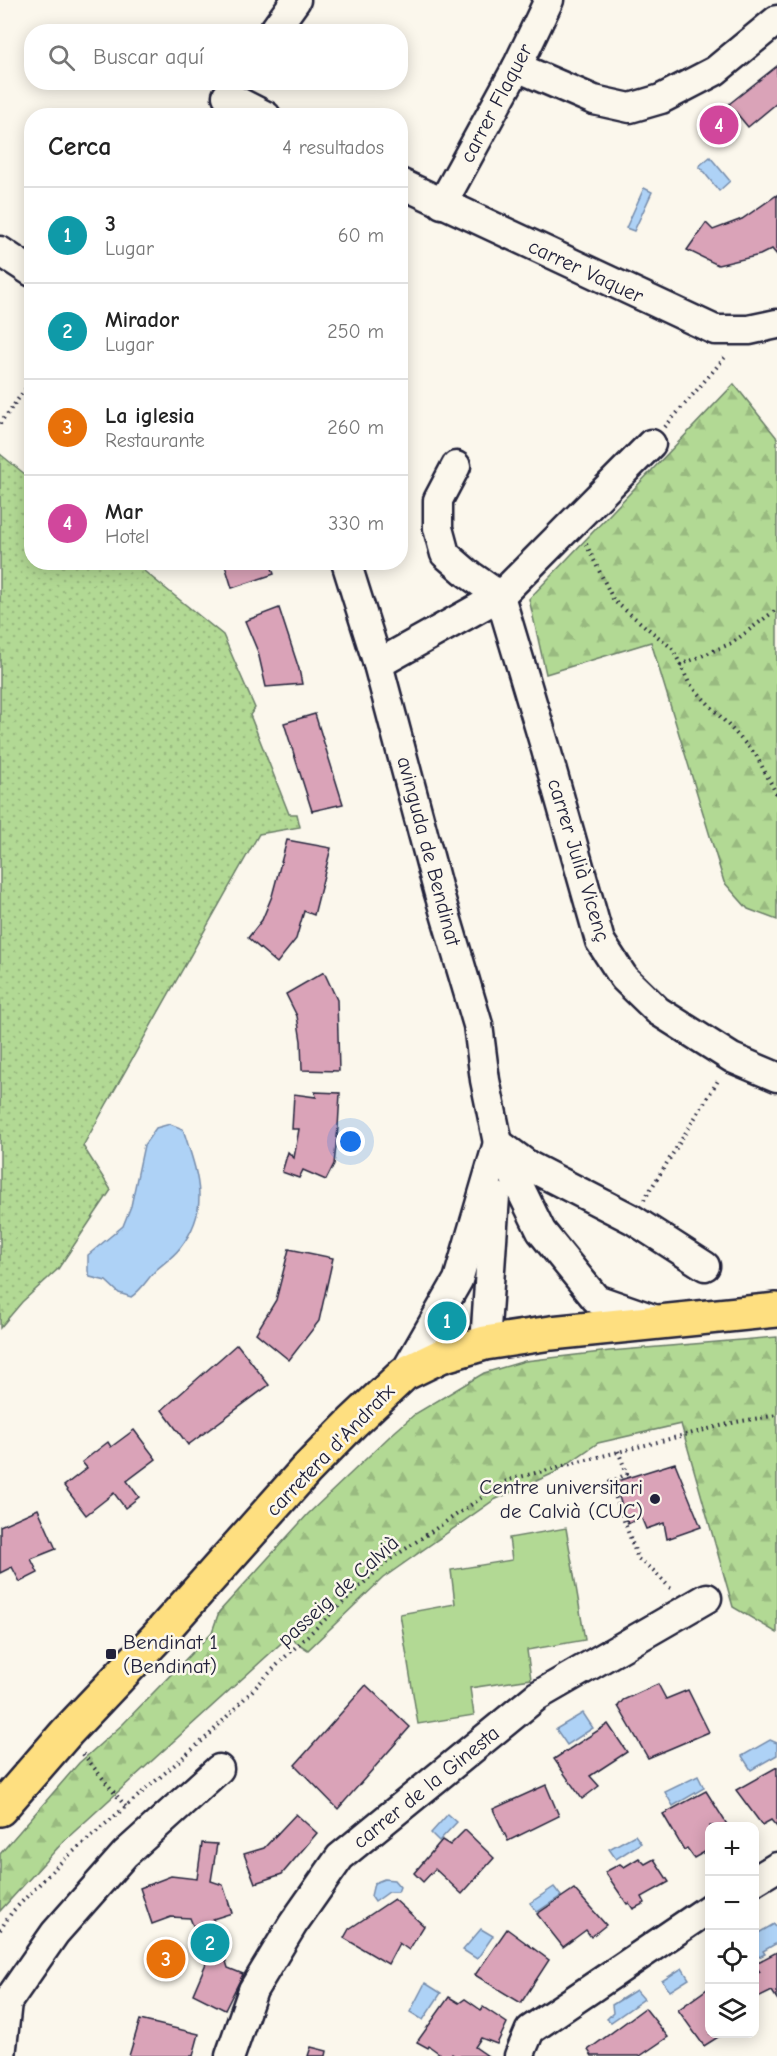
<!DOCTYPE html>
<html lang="es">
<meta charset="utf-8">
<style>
:root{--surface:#fff;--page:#f6f6f6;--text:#222;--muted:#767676;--line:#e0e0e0;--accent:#d93025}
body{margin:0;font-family:"Comic Neue",sans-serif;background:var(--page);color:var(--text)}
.controls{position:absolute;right:18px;bottom:18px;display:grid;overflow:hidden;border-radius:12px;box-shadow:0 3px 15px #0003}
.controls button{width:54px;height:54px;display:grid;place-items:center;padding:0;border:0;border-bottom:2px solid var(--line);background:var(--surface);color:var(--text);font:30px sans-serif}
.you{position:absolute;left:351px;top:1142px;width:21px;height:21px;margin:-15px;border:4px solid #fff;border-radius:50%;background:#1a73e8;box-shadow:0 0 0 9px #1a73e833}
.badge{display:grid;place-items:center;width:39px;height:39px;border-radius:50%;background:var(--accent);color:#fff;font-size:20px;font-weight:700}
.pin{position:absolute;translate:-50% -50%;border:3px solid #fff;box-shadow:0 2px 6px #0006}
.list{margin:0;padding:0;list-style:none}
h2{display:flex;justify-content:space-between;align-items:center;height:78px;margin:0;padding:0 24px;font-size:26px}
h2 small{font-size:20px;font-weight:400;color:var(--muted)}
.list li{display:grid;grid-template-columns:39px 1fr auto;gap:18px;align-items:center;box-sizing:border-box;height:96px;padding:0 24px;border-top:2px solid var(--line)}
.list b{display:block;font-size:22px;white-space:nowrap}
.list p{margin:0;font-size:20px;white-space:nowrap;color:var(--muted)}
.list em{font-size:20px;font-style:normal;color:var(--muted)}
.icon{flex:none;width:33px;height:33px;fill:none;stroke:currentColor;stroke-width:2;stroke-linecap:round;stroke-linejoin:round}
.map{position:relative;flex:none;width:777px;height:2056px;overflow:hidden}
.search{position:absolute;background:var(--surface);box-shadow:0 3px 15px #0003;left:24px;top:24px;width:384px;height:66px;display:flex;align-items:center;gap:15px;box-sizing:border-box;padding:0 21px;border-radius:24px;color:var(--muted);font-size:22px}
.panel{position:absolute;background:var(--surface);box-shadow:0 3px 15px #0003;left:24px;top:108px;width:384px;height:462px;border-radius:24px}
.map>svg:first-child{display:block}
.grass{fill:url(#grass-dots);stroke:#6a7e68;stroke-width:1.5}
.forest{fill:url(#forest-firs);stroke:#6a7e68;stroke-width:1.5}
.pitch{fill:#b2d994;stroke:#6a7e68;stroke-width:1.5}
.water{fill:#aed2f6;stroke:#768cab;stroke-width:1.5}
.building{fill:#daa3b8;stroke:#22223b;stroke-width:1.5}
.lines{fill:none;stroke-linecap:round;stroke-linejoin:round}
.minor-casing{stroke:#22223b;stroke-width:33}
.major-casing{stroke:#22223b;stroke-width:38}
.path{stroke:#22223b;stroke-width:4;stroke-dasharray:1.5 4.5;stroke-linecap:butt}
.minor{stroke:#fbf7ec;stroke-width:28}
.major{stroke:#fedf80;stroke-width:33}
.poi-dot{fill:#22223b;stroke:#fbf7ec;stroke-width:2}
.labels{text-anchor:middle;stroke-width:5;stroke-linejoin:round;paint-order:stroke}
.street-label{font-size:21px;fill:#22223b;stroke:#fbf7ec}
.poi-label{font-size:21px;fill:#22223b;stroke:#fbf7ec;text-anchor:end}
</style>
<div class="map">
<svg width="777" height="2056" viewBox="0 0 777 2056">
<defs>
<pattern id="grass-dots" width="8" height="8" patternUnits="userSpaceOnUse" patternTransform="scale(1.5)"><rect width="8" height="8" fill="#b2d994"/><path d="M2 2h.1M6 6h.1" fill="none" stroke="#99ba80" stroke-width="1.8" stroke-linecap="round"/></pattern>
<pattern id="forest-firs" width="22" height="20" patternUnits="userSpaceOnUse" patternTransform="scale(1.5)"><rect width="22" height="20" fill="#b2d994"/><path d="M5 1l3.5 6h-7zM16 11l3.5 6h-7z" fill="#99ba80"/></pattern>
</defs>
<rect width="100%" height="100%" fill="#fbf7ec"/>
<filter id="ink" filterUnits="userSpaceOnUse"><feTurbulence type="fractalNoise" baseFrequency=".0167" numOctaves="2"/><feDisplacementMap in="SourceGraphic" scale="12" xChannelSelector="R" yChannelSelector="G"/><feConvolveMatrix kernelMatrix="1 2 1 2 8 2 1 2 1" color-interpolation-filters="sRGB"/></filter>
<g filter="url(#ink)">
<polygon class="grass" points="0,454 31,479 32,562 134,563 223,635 255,708 250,715 289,814 297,814 300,827 259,834 83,1146 111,1190 58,1269 22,1302 0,1328"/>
<g class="forest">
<polygon points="734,384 777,438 777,920 748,909 724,882 651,642 546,674 529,599"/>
<polygon points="777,1337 777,1633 733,1607 681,1424 598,1443 554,1473 494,1500 383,1578 308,1650 288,1637 64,1841 0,1911 0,1854 79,1763 123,1724 212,1632 219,1612 308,1514 390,1436 415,1414 484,1373 525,1361 610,1351"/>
</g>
<polygon class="pitch" points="566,1528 585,1640 527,1650 531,1679 470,1688 474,1715 418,1724 400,1614 455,1604 451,1570 512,1560 509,1538"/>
<g class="water">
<polygon points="723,105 737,126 716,140 702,119"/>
<polygon points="710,157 730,181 719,191 699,166"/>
<polygon points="644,188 652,192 634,231 626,228"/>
<path d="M170,1124l13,5c14,44 29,79 -3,119 -6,8 -16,15 -24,22 -9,9 -14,20 -25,27l-12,-4 -13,-12 -16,-4 -2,-6v-16l35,-29 8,-20 13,-61 12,-17z"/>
<polygon points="583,1713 593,1728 567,1745 556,1729"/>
<polygon points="770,1740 777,1743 777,1755 751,1770 742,1756"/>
<polygon points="698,1776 704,1788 673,1806 665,1792"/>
<polygon points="448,1814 457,1822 439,1841 431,1833"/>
<polygon points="635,1835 641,1843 616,1859 609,1849"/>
<polygon points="384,1879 394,1880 400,1887 398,1892 389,1892 375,1902 371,1896 374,1883"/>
<polygon points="554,1887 561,1896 537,1912 530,1903"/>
<polygon points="774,1924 777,1929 777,1943 763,1951 765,1954 759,1957 755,1951 755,1935"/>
<polygon points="481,1929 493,1936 477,1959 463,1950"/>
<polygon points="682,1968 689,1979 670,1991 662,1981"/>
<polygon points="425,1983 441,1993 423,2020 410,2012"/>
<polygon points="636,1990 644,1999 611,2022 607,2019 613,2013 612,2005"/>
</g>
<g class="building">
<polygon points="777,66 777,103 748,127 729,104"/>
<polygon points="777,195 777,255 772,249 760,255 718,265 687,250 706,223 713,230 742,219"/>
<polygon points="224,562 270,562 274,574 232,588"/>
<polygon points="279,608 299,669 302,684 266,687 258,652 245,621"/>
<polygon points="315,714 343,804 312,811 284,723"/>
<polygon points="287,840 331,848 314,915 304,911 296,939 277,963 248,938 262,920 272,896"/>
<polygon points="324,972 337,1000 339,1071 302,1070 301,1041 297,1016 286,994"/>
<polygon points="315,1092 340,1093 338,1128 334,1164 326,1180 303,1170 299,1178 282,1172 288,1152 294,1158 299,1129 292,1129 294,1094 316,1097"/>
<polygon points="289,1249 333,1258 319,1321 289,1360 256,1333 276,1300"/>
<polygon points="237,1344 269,1385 188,1445 162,1410"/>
<polygon points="134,1430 156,1459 127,1481 139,1497 125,1508 114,1493 86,1515 64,1486 87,1468 82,1462 108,1442 111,1447"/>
<polygon points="675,1463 701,1527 667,1539 664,1523 646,1529 641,1517 628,1524 614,1482"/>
<polygon points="38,1509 56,1549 31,1559 38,1573 20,1582 12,1567 0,1573 0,1526"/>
<polygon points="658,1684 666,1699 688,1690 709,1732 648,1758 618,1706 623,1700"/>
<polygon points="366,1685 410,1727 338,1809 295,1765"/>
<polygon points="608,1724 627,1752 590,1776 599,1786 582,1799 554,1759"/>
<polygon points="777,1767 777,1827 771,1820 762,1825 736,1790"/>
<polygon points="546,1785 559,1816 508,1841 493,1809"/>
<polygon points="706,1791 728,1826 710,1826 710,1849 694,1858 687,1848 684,1850 663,1814"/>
<polygon points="296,1814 317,1833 282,1874 255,1883 244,1854 264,1848"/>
<polygon points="465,1830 494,1858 462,1894 435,1869 423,1882 414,1873 442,1840 450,1845"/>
<polygon points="202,1843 217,1844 211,1881 223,1885 232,1913 213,1919 228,1968 243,1974 225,2010 193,1994 207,1961 190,1918 171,1917 152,1924 140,1888 171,1876 197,1879"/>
<polygon points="639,1858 645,1864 654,1859 669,1882 642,1897 645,1903 633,1909 629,1903 627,1904 605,1872 620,1864 624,1867"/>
<polygon points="574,1889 606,1925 591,1937 586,1930 563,1947 537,1914"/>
<polygon points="394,1899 424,1926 409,1950 399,1943 388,1964 344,1938 349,1929"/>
<polygon points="507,1929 549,1960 521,2003 475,1975"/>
<polygon points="178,1945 184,1962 155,1974 148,1956"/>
<polygon points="777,1952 777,1999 772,1991 754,2000 754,1975 760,1972 754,1964"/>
<polygon points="710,1987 710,2034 723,2034 704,2046 678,2010"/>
<polygon points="449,1997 459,2003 465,1999 481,2010 483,2007 507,2023 497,2044 481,2038 475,2047 488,2056 455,2056 452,2054 451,2056 443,2056 429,2046 428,2048 417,2042"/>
<polygon points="645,2008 668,2037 640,2056 592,2056 588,2050"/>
<polygon points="140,2020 199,2034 193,2056 129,2056"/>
<polygon points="311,2047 327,2051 326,2056 308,2056"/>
</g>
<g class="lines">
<g class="minor-casing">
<g id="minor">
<polyline points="273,32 296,0"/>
<polyline points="517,67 594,100 630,108 661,99 715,71 777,20"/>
<polyline points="227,96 266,116"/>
<polyline points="400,183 715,330 749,330 777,324"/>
<polyline points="442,204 517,67 549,0"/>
<polyline points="0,251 32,272"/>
<polyline points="456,466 438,500 438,528 445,554 467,573 500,596 545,746 600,941 624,978 658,1011 732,1058 777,1077"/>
<polyline points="346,562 378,664 438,890 478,1025 485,1080 498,1143 541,1231 596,1299 662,1322"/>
<polyline points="378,664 500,596 651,444"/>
<polyline points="502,1146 529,1166 632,1219 705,1266"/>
<polyline points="485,1343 495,1196"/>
<polyline points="404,1374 458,1280 498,1143"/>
<polyline points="754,1881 777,1867"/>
<polyline points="1,2056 7,2002 55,1933 125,1854 219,1769"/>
<polyline points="230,2056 253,1990 293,1924 340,1857 537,1696 707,1598"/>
<polyline points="519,2056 530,2030 710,1908"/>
</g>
</g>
<g class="major-casing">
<polyline id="major" points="0,1809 67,1732 159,1635 305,1471 353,1422 404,1374 441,1356 485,1343 551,1333 777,1310"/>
</g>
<g class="path">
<polyline points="0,424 32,380"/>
<polyline points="665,427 727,355"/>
<polyline points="586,544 614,601 673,649 689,683 756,755 777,795"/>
<polyline points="680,665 732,643 777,609"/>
<polyline points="644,1200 719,1079"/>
<polyline points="618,1451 627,1474 610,1482 638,1559 654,1571 672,1590"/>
<polyline points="83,1754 126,1807"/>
<polyline points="0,1930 12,1912 59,1864 209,1735 284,1658 386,1562 508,1480 736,1422 777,1415"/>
</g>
<use href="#minor" class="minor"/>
<use href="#major" class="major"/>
</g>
</g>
<g class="poi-dot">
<circle cx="655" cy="1499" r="6"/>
<rect x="105" y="1648" width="12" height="12" rx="3"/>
</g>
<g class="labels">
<g class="street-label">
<text transform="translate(496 103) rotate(-62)" y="7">carrer Flaquer</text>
<text transform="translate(586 271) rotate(25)" y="7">carrer Vaquer</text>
<text transform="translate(429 851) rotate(75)" y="7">avinguda de Bendinat</text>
<text transform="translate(579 860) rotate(73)" y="7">carrer Julià Vicenç</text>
<text transform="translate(330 1450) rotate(-46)" y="7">carretera d'Andratx</text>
<text transform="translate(338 1591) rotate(-42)" y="7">passeig de Calvià</text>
<text transform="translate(426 1787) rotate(-39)" y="7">carrer de la Ginesta</text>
</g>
<g class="poi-label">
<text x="643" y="1494">Centre universitari<tspan x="643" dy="24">de Calvià (CUC)</tspan></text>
<text x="123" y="1649" text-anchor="start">Bendinat 1<tspan x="123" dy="24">(Bendinat)</tspan></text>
</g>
</g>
</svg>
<div class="controls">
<button>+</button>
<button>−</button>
<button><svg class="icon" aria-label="locate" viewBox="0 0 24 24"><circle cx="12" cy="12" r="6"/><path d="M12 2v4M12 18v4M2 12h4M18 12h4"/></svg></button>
<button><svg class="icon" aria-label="layers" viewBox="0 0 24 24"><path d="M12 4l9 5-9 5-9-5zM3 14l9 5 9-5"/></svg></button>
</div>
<div class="you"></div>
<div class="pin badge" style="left:447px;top:1321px;background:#0f9aa8">1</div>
<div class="pin badge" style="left:210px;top:1943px;background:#0f9aa8">2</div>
<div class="pin badge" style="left:166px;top:1959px;background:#e8710a">3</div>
<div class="pin badge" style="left:719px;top:125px;background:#d1479c">4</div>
<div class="search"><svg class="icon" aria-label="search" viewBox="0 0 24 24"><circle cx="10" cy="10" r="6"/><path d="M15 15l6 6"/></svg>Buscar aquí</div>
<section class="panel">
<h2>Cerca<small>4 resultados</small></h2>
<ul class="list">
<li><span class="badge" style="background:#0f9aa8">1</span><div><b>3</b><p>Lugar</p></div><em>60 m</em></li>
<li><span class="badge" style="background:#0f9aa8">2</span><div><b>Mirador</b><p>Lugar</p></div><em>250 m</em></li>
<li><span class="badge" style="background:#e8710a">3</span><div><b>La iglesia</b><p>Restaurante</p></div><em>260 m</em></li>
<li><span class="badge" style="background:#d1479c">4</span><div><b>Mar</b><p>Hotel</p></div><em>330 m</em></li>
</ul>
</section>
</div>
